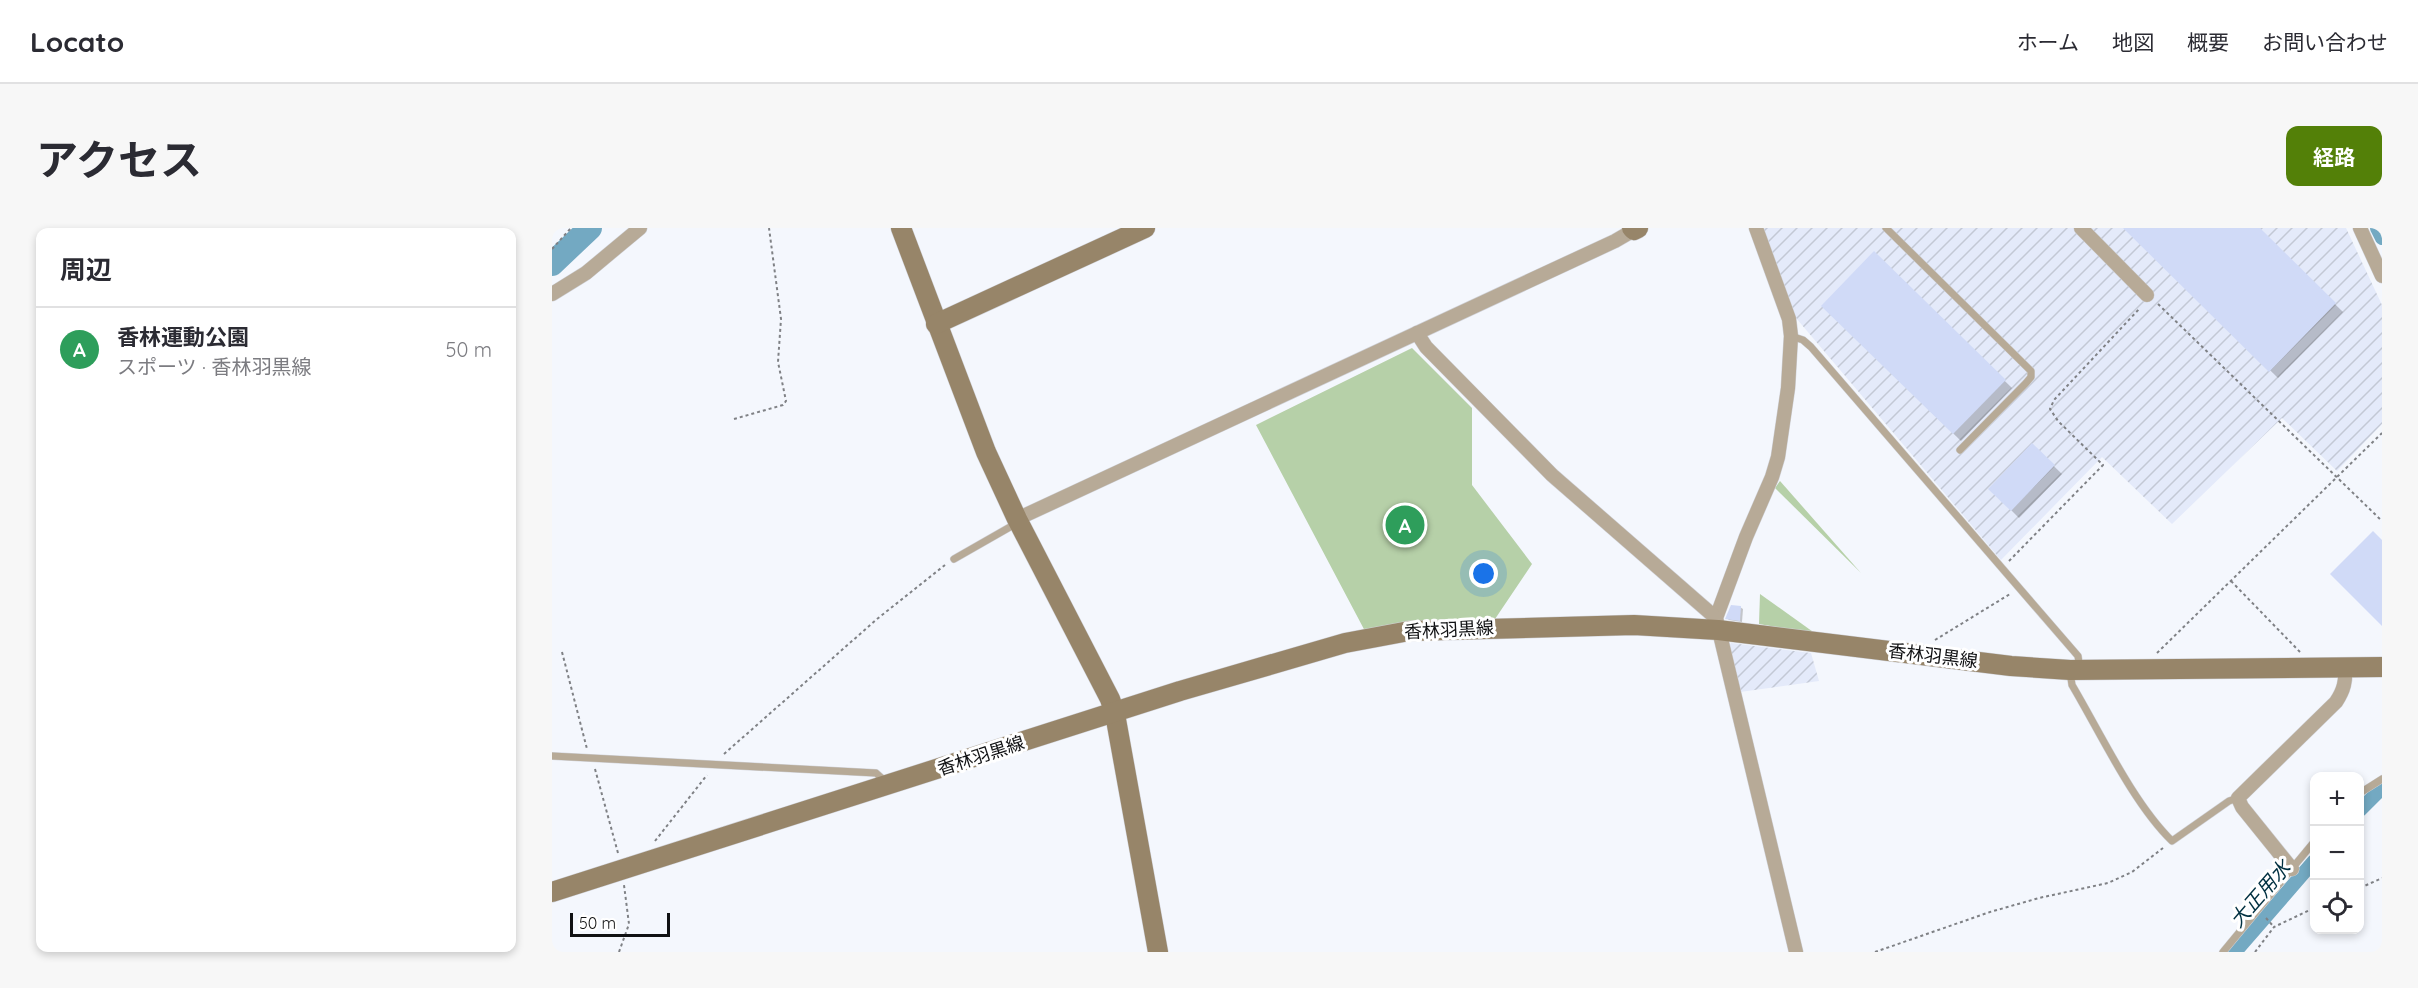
<!DOCTYPE html>
<html lang="ja">
<meta charset="utf-8">
<style>
:root{--surface:#fff;--page:#f7f7f7;--text:#2b2b33;--muted:#7c7c81;--line:#e1e1e2;--accent:#538008}
body{margin:0;font-family:Quicksand,"Noto Sans JP",sans-serif;background:var(--page);color:var(--text)}
.controls{position:absolute;right:18px;bottom:18px;display:grid;overflow:hidden;border-radius:12px;box-shadow:0 3px 9px #0003}
.controls button{width:54px;height:54px;display:grid;place-items:center;padding:0;border:0;border-bottom:2px solid var(--line);background:var(--surface);color:var(--text);font:30px sans-serif}
.scale{position:absolute;left:18px;bottom:15px;width:100px;box-sizing:border-box;padding-left:6px;border:3px solid #101113;border-top:0;font-size:16px;line-height:21px;white-space:nowrap;color:#101113;-webkit-text-stroke:4px #fff;paint-order:stroke}
.you{position:absolute;left:932px;top:346px;width:21px;height:21px;margin:-15px;border:4px solid #fff;border-radius:50%;background:#1a73e8;box-shadow:0 0 0 9px #1a73e833}
.badge{display:grid;place-items:center;width:39px;height:39px;border-radius:50%;background:var(--accent);color:#fff;font-size:20px;font-weight:700}
.pin{position:absolute;translate:-50% -50%;border:3px solid #fff;box-shadow:0 2px 6px #0006}
.list{margin:0;padding:0;list-style:none}
h2{display:flex;justify-content:space-between;align-items:center;height:78px;margin:0;padding:0 24px;font-size:26px}
h2 small{font-size:20px;font-weight:400;color:var(--muted)}
.list li{display:grid;grid-template-columns:39px 1fr auto;gap:18px;align-items:center;box-sizing:border-box;height:84px;padding:0 24px;border-top:2px solid var(--line)}
.list b{display:block;font-size:22px;white-space:nowrap}
.list p{margin:0;font-size:20px;white-space:nowrap;color:var(--muted)}
.list em{font-size:20px;font-style:normal;color:var(--muted)}
.icon{flex:none;width:33px;height:33px;fill:none;stroke:currentColor;stroke-width:2;stroke-linecap:round;stroke-linejoin:round}
.map{position:relative;flex:none;width:1830px;height:724px;overflow:hidden;border-radius:12px}
header{display:flex;align-items:center;gap:36px;box-sizing:border-box;height:84px;padding:0 30px;background:var(--surface);border-bottom:2px solid var(--line)}
header strong{font-size:28px}
nav{display:flex;gap:33px;margin-inline-start:auto;font-size:21px}
.intro{display:flex;align-items:center;justify-content:space-between;box-sizing:border-box;height:144px;padding:0 36px}
h1{margin:0;font-size:42px}
.button{padding:15px 27px;border-radius:12px;background:var(--accent);color:#fff;font-size:21px;font-weight:700}
main{display:flex;gap:36px;padding:0 36px}
aside{flex:1;background:var(--surface);border-radius:12px;box-shadow:0 3px 9px #0003}
.map>svg:first-child{display:block}
.industrial{fill:url(#industrial-furrows)}
.grass{fill:#b6d0a8}
.shadow{fill:#0003}
.lines{fill:none;stroke-linecap:round;stroke-linejoin:round}
.canal{stroke:#73a9c2;stroke-width:14}
.river{stroke:#73a9c2;stroke-width:24}
.building{fill:#d0daf7}
.lane-casing{stroke:#d0d2d8;stroke-width:8}
.street-casing{stroke:#d0d2d8;stroke-width:15}
.secondary-casing{stroke:#d0d2d8;stroke-width:21}
.path{stroke:#7f8185;stroke-width:2;stroke-dasharray:3 3;stroke-linecap:butt}
.lane{stroke:#b7aa97;stroke-width:7}
.street{stroke:#b7aa97;stroke-width:14}
.secondary{stroke:#978569;stroke-width:20}
.labels{text-anchor:middle;stroke-width:6;stroke-linejoin:round;paint-order:stroke}
.street-label{font-size:18px;fill:#101113;stroke:#fff}
.water-label{font-size:20px;font-style:italic;fill:#003041;stroke:#fff}
</style>
<header>
<strong>Locato</strong>
<nav><a>ホーム</a><a>地図</a><a>概要</a><a>お問い合わせ</a></nav>
</header>
<div class="intro"><h1>アクセス</h1><a class="button">経路</a></div>
<main>
<aside>
<h2>周辺<small></small></h2>
<ul class="list">
<li><span class="badge" style="background:#2e9e5b">A</span><div><b>香林運動公園</b><p>スポーツ · 香林羽黒線</p></div><em>50 m</em></li>
</ul>
</aside>
<div class="map">
<svg width="1830" height="724" viewBox="0 0 1830 724">
<defs>
<pattern id="industrial-furrows" width="10" height="10" patternUnits="userSpaceOnUse" patternTransform="scale(1.5)"><rect width="10" height="10" fill="#e4eafa"/><path d="M-1 1l2-2M0 10L10 0M9 11l2-2" fill="none" stroke="#c3c8d5"/></pattern>
</defs>
<rect width="100%" height="100%" fill="#f4f7fd"/>
<g class="industrial">
<polygon points="1210,0 1794,0 1830,77 1830,196 1785,243 1730,190 1620,296 1550,229 1449,332 1244,90"/>
<polygon points="1179,415 1259,425 1267,453 1188,464 1176,419"/>
</g>
<g class="grass">
<polygon points="860,120 920,180 920,257 980,336 941,394 814,405 704,197"/>
<polygon points="1228,253 1309,345 1223,260"/>
<polygon points="1208,366 1264,406 1207,396"/>
</g>
<g class="shadow">
<polygon points="1573,0 1705,0 1791,84 1726,150"/>
<polygon points="1322,26 1460,160 1409,213 1271,78"/>
<polygon points="1480,217 1510,246 1467,290 1438,261"/>
<polygon points="1188,379 1191,381 1190,394 1177,392 1175,390"/>
</g>
<g class="lines">
<g class="canal">
<polyline points="1825,0 1830,10"/>
<polyline points="1808,582 1830,560"/>
<polyline points="1683,724 1762,633"/>
</g>
<polyline class="river" points="0,36 38,0"/>
</g>
<g class="building">
<polygon points="1571,0 1708,0 1784,75 1717,144"/>
<polygon points="1322,23 1454,152 1401,206 1269,78"/>
<polygon points="1480,215 1503,237 1459,283 1436,261"/>
<polygon points="1821,303 1830,312 1830,398 1778,346"/>
<polygon points="1179,377 1189,378 1188,393 1173,391"/>
</g>
<g class="lines">
<g class="lane-casing">
<g id="lane">
<polyline points="1334,0 1479,143 1479,149 1474,155 1408,222"/>
<polyline points="1239,108 1251,112 1259,119 1526,428 1528,441"/>
<polyline points="402,331 465,295"/>
<path d="M1518,444l2,13c29,49 61,118 100,156l57,-40 9,-3"/>
<polyline points="0,528 324,545 335,555"/>
<polyline points="1808,565 1830,551"/>
<polyline points="1671,724 1762,614"/>
</g>
</g>
<g class="street-casing">
<g id="street">
<polyline points="1204,0 1237,91 1239,108 1236,160 1226,229 1220,249 1194,309 1164,390 1244,724"/>
<polyline points="1529,0 1595,67"/>
<polyline points="1808,0 1830,48"/>
<polyline points="0,66 34,45 88,0"/>
<polyline points="865,105 874,119 1000,247 1164,390"/>
<polyline points="465,291 1063,13 1082,2"/>
<path d="M1740,641l-50,-62 -4,-9 98,-96c8,-12 10,-21 9,-35"/>
</g>
</g>
<g class="secondary-casing">
<g id="secondary">
<polyline points="349,0 434,224 465,291 558,471 563,486 606,724"/>
<polyline points="1080,0 1082,2 1086,0"/>
<polyline points="384,96 593,0"/>
<polyline points="0,664 628,463 793,415 857,403 1082,397 1166,402 1459,438 1518,442 1830,439"/>
</g>
</g>
<g class="path">
<polyline points="0,21 19,0"/>
<polyline points="1606,76 1830,293"/>
<polyline points="182,191 231,177 234,173 226,134 229,91 217,0"/>
<polyline points="1457,333 1551,237 1506,193 1498,181 1502,172 1588,80"/>
<polyline points="1679,353 1748,424"/>
<polyline points="1383,412 1458,366"/>
<polyline points="10,424 35,521"/>
<polyline points="1605,425 1830,205"/>
<polyline points="172,526 325,391 393,337"/>
<polyline points="43,541 66,625"/>
<polyline points="103,613 155,547"/>
<polyline points="1808,660 1830,650"/>
<polyline points="1714,690 1722,699"/>
<polyline points="67,724 77,696 72,657"/>
<polyline points="1323,724 1438,684 1487,670 1556,655 1580,644 1611,620"/>
<polyline points="1703,724 1722,699 1762,680"/>
</g>
<use href="#lane" class="lane"/>
<use href="#street" class="street"/>
<use href="#secondary" class="secondary"/>
</g>
<g class="labels">
<g class="street-label">
<text transform="translate(897 402) rotate(-3)" y="6">香林羽黒線</text>
<text transform="translate(1381 428) rotate(7)" y="6">香林羽黒線</text>
<text transform="translate(429 528) rotate(-18)" y="6">香林羽黒線</text>
</g>
<g class="water-label">
<text transform="translate(1708 666) rotate(-49)" y="7">大正用水</text>
</g>
</g>
</svg>
<div class="controls">
<button>+</button>
<button>−</button>
<button><svg class="icon" aria-label="locate" viewBox="0 0 24 24"><circle cx="12" cy="12" r="6"/><path d="M12 2v4M12 18v4M2 12h4M18 12h4"/></svg></button>
</div>
<div class="scale">50 m</div>
<div class="you"></div>
<div class="pin badge" style="left:853px;top:297px;background:#2e9e5b">A</div>
</div>
</main>
